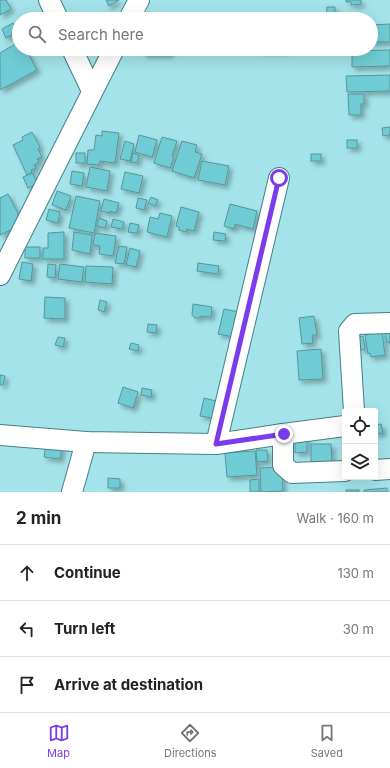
<!DOCTYPE html>
<meta charset="utf-8">
<style>
:root{--surface:#fff;--page:#f2f2f2;--text:#222;--muted:#767676;--line:#e0e0e0;--accent:#7c3aed}
body{margin:0;font-family:Inter,sans-serif;background:var(--page);color:var(--text)}
.controls{position:absolute;right:12px;bottom:12px;display:grid;overflow:hidden;border-radius:4px;box-shadow:0 4px 16px #0002}
.controls button{width:36px;height:36px;display:grid;place-items:center;padding:0;border:0;border-bottom:1px solid var(--line);background:var(--surface);color:var(--text);font:20px sans-serif}
.stop{position:absolute;width:12px;height:12px;margin:-9px;border:3px solid #7c3aed;border-radius:50%;background:#fff}
.stop.end{background:#7c3aed;border-color:#fff;box-shadow:0 1px 4px #0008}
.list{margin:0;padding:0;list-style:none}
h2{display:flex;justify-content:space-between;align-items:center;height:52px;margin:0;padding:0 16px;font-size:17px}
h2 small{font-size:13px;font-weight:400;color:var(--muted)}
.list li{display:grid;grid-template-columns:26px 1fr auto;gap:12px;align-items:center;box-sizing:border-box;height:56px;padding:0 16px;border-top:1px solid var(--line)}
.list b{display:block;font-size:15px;white-space:nowrap}
.list em{font-size:13px;font-style:normal;color:var(--muted)}
.icon{flex:none;width:22px;height:22px;fill:none;stroke:currentColor;stroke-width:2;stroke-linecap:round;stroke-linejoin:round}
.map{position:relative;flex:none;width:390px;height:492px;overflow:hidden}
.search{position:absolute;background:var(--surface);box-shadow:0 4px 16px #0002;left:12px;right:12px;top:12px;height:44px;display:flex;align-items:center;gap:10px;box-sizing:border-box;padding:0 14px;border-radius:22px;color:var(--muted);font-size:15px}
.sheet{height:220px;background:var(--surface)}
nav{display:flex;justify-content:space-around;align-items:center;box-sizing:border-box;height:56px;border-top:1px solid var(--line);background:var(--surface);font-size:11px;color:var(--muted)}
nav a{display:grid;justify-items:center;gap:2px}
nav .on{color:var(--accent)}
.map>svg:first-child{display:block}
.building{fill:#70ccd4;stroke:#57959a;filter:url(#shadow)}
.lines{fill:none;stroke-linecap:round;stroke-linejoin:round}
.minor-casing{stroke:#428086;stroke-width:22}
.minor{stroke:#fff;stroke-width:20}
.route{stroke:#7c3aed;stroke-width:5}
</style>
<div class="map">
<svg width="390" height="492" viewBox="0 0 390 492">
<defs>
<filter id="shadow"><feDropShadow dx="3.5" dy="3.5" stdDeviation="2" flood-color="#0004"/></filter>
</defs>
<rect width="100%" height="100%" fill="#a3e3e9"/>
<g class="building">
<polygon points="0,0 6,0 11,9 0,15"/>
<polygon points="106,0 119,0 109,6"/>
<polygon points="346,0 361,0 361,4 351,5 351,2 346,2"/>
<polygon points="327,7 335,7 335,19 326,19"/>
<polygon points="13,23 18,31 6,38 2,29"/>
<polygon points="390,24 390,42 371,42 371,25"/>
<polygon points="19,42 19,49 26,49 37,70 0,90 0,53"/>
<rect x="143" y="49" width="27" height="5"/>
<polygon points="262,49 287,49 287,50 262,51"/>
<polygon points="390,50 390,66 352,67 352,51"/>
<polygon points="390,75 390,91 347,92 346,76"/>
<polygon points="348,94 364,94 364,104 361,104 361,115 349,115"/>
<polygon points="390,127 390,135 383,136 382,128"/>
<polygon points="102,131 119,133 115,163 100,161 99,165 87,164 88,150 94,150 96,135 102,136"/>
<polygon points="32,132 40,147 38,149 42,157 37,159 39,162 34,165 36,168 31,170 32,172 27,175 13,145 23,140 22,137"/>
<polygon points="139,135 157,140 152,157 135,152"/>
<polygon points="162,137 177,141 172,156 174,157 170,168 154,163"/>
<rect x="347" y="140" width="10" height="8"/>
<polygon points="125,141 134,144 130,161 120,159"/>
<polygon points="182,141 197,145 195,152 202,154 194,178 172,171"/>
<rect x="76" y="153" width="9" height="10"/>
<polygon points="133,153 139,155 137,163 131,162"/>
<rect x="311" y="154" width="10" height="7"/>
<polygon points="202,161 229,166 225,185 198,180"/>
<polygon points="90,167 110,171 107,191 86,187"/>
<polygon points="72,171 84,173 82,186 70,184"/>
<polygon points="125,172 143,176 139,193 121,189"/>
<polygon points="32,173 38,183 28,188 23,177"/>
<polygon points="57,191 71,196 66,210 52,205"/>
<polygon points="8,194 18,213 18,222 13,229 0,235 0,198"/>
<polygon points="76,196 100,201 94,233 69,228"/>
<polygon points="151,197 158,200 155,206 148,203"/>
<polygon points="138,198 147,200 144,210 136,208"/>
<polygon points="104,199 119,203 116,213 110,211 110,213 101,211"/>
<polygon points="230,204 257,211 253,229 235,224 234,229 224,226"/>
<polygon points="181,207 199,212 194,231 187,229 186,232 179,230 179,227 176,226"/>
<polygon points="49,209 60,212 58,223 46,220"/>
<polygon points="160,213 172,216 167,237 147,232 150,217 158,219"/>
<polygon points="99,218 107,221 105,228 97,226"/>
<polygon points="113,219 124,222 122,229 111,227"/>
<polygon points="130,223 139,225 137,233 128,232"/>
<polygon points="64,232 64,259 43,259 43,248 48,248 48,233"/>
<polygon points="74,232 92,235 90,254 72,250"/>
<polygon points="214,232 226,234 225,241 213,240"/>
<polygon points="95,233 116,236 113,256 99,254 100,246 93,245"/>
<polygon points="119,246 127,247 124,264 115,263"/>
<rect x="25" y="247" width="15" height="11"/>
<polygon points="130,248 140,251 136,267 126,265"/>
<polygon points="22,262 33,264 31,281 19,279"/>
<polygon points="198,263 219,266 218,274 197,271"/>
<polygon points="48,264 56,265 55,278 47,277"/>
<polygon points="60,264 84,267 82,282 58,279"/>
<polygon points="86,266 113,267 112,284 85,282"/>
<polygon points="45,297 65,298 65,319 44,318"/>
<polygon points="100,300 107,302 104,312 98,310"/>
<polygon points="193,304 212,307 211,317 201,316 198,318 195,318 192,315"/>
<polygon points="224,309 239,312 234,337 218,334"/>
<polygon points="314,316 317,335 312,335 313,343 302,344 299,318"/>
<polygon points="148,324 157,325 156,333 147,332"/>
<polygon points="390,326 390,342 387,343 384,327"/>
<polygon points="382,332 385,355 371,357 370,353 368,354 365,335"/>
<polygon points="363,336 365,349 360,350 358,337"/>
<polygon points="58,337 65,338 63,347 55,345"/>
<polygon points="131,343 139,345 138,351 129,349"/>
<polygon points="321,349 323,379 299,380 297,351"/>
<polygon points="0,375 5,376 3,385 0,385"/>
<polygon points="123,387 138,392 133,408 118,403"/>
<polygon points="142,388 152,390 151,397 141,395"/>
<polygon points="204,398 216,401 212,418 200,416"/>
<polygon points="381,424 383,433 375,434 375,425"/>
<polygon points="295,436 307,436 307,452 295,453"/>
<polygon points="46,444 62,446 60,459 44,457"/>
<polygon points="311,444 331,444 332,465 311,465"/>
<polygon points="256,450 267,450 268,461 257,462"/>
<polygon points="255,451 257,475 227,477 225,453"/>
<polygon points="282,467 283,491 261,492 260,468"/>
<polygon points="108,478 120,479 120,488 108,488"/>
<polygon points="259,479 259,492 250,492 250,480"/>
<polygon points="387,488 387,492 364,492 364,490"/>
<rect x="346" y="490" width="13" height="2"/>
</g>
<g class="lines">
<g class="minor-casing">
<g id="minor">
<polyline points="49,0 58,19"/>
<polyline points="129,19 139,0"/>
<polyline points="72,49 92,91"/>
<polyline points="0,275 114,49"/>
<polyline points="354,411 349,331 355,324 390,323"/>
<polyline points="283,434 345,426"/>
<polyline points="0,435 86,442 216,444 283,434 283,465 292,473 345,471"/>
<polyline points="216,444 279,178"/>
<polyline points="375,470 390,469"/>
<polyline points="72,492 86,442"/>
</g>
</g>
<use href="#minor" class="minor"/>
</g>
<g class="lines">
<polyline class="route" points="279,178 216,444 284,434"/>
</g>
</svg>
<div class="controls">
<button><svg class="icon" aria-label="locate" viewBox="0 0 24 24"><circle cx="12" cy="12" r="6"/><path d="M12 2v4M12 18v4M2 12h4M18 12h4"/></svg></button>
<button><svg class="icon" aria-label="layers" viewBox="0 0 24 24"><path d="M12 4l9 5-9 5-9-5zM3 14l9 5 9-5"/></svg></button>
</div>
<div class="stop" style="left:279px;top:178px"></div>
<div class="stop end" style="left:284px;top:434px"></div>
<div class="search"><svg class="icon" aria-label="search" viewBox="0 0 24 24"><circle cx="10" cy="10" r="6"/><path d="M15 15l6 6"/></svg>Search here</div>
</div>
<section class="sheet">
<h2>2 min<small>Walk · 160 m</small></h2>
<ul class="list">
<li><svg class="icon" aria-label="ahead" viewBox="0 0 24 24"><path d="M12 20V5M6 11l6-6 6 6"/></svg><div><b>Continue</b></div><em>130 m</em></li>
<li><svg class="icon" aria-label="left" viewBox="0 0 24 24"><path d="M17 20v-9H6M10 6l-5 5 5 5"/></svg><div><b>Turn left</b></div><em>30 m</em></li>
<li><svg class="icon" aria-label="arrive" viewBox="0 0 24 24"><path d="M6 21V4h12l-3 4 3 4H6"/></svg><div><b>Arrive at destination</b></div></li>
</ul>
</section>
<nav>
<a class="on"><svg class="icon" aria-label="map" viewBox="0 0 24 24"><path d="M3 6l6-2 6 2 6-2v14l-6 2-6-2-6 2zM9 4v14M15 6v14"/></svg>Map</a>
<a><svg class="icon" aria-label="directions" viewBox="0 0 24 24"><path d="M12 3l9 9-9 9-9-9zM9 14v-3h6M13 9l2 2-2 2"/></svg>Directions</a>
<a><svg class="icon" aria-label="saved" viewBox="0 0 24 24"><path d="M7 4h10v16l-5-4-5 4z"/></svg>Saved</a>
</nav>
